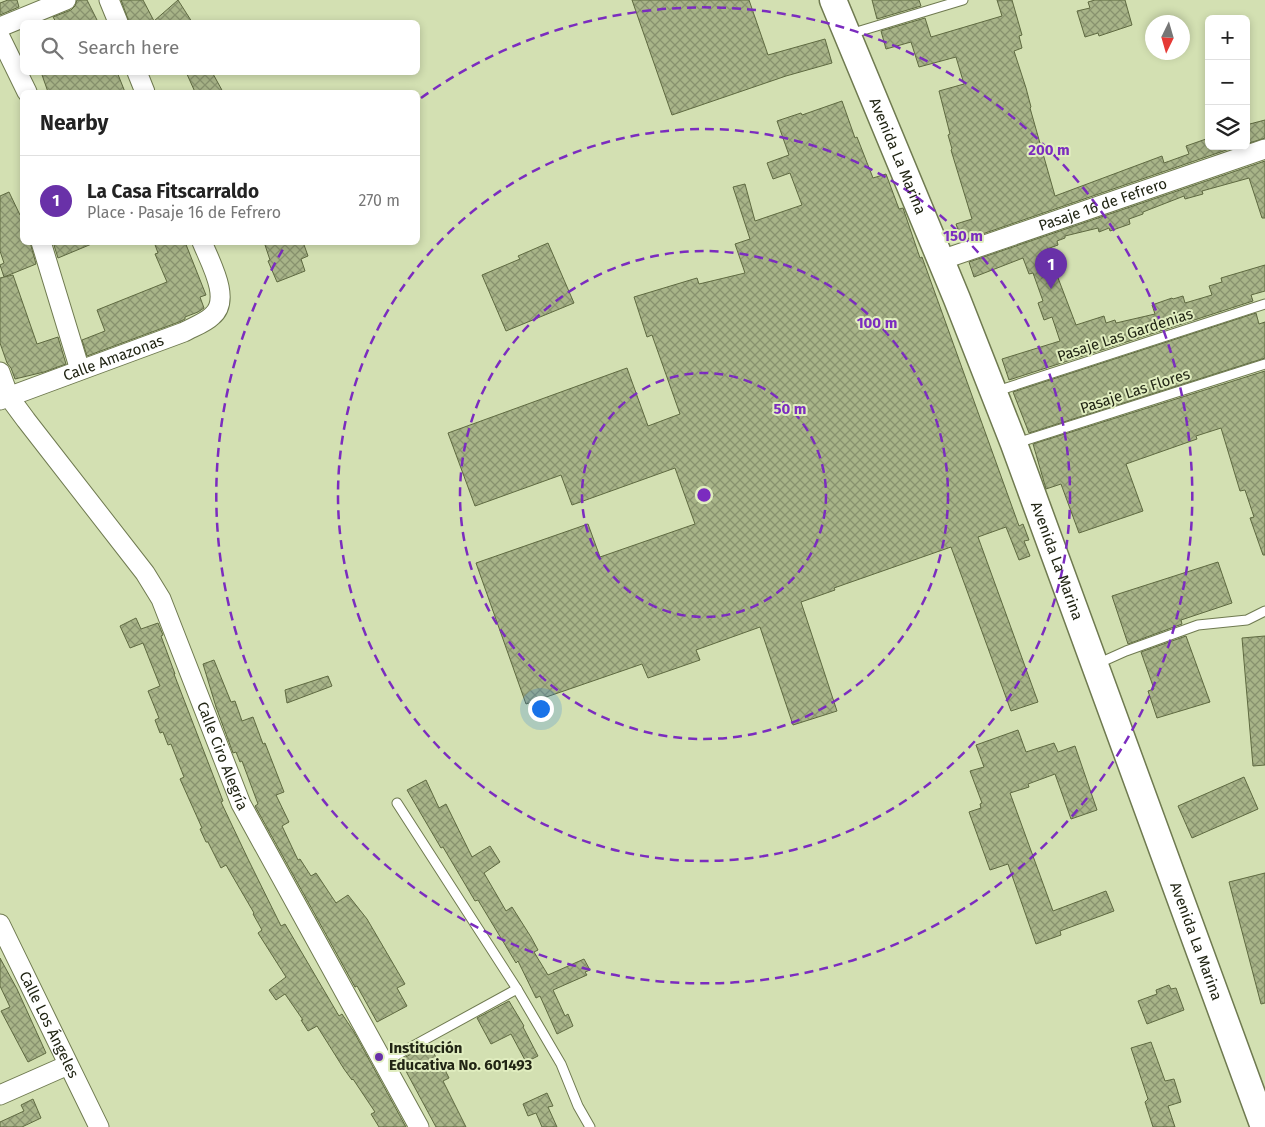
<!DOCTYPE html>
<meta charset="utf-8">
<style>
:root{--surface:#fff;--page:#f6f6f6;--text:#222;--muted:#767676;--line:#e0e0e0;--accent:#6931a8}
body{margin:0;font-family:"Fira Sans",sans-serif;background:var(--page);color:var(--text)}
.controls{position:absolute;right:15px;top:15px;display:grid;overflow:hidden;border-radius:8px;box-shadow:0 2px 8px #0003}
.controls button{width:45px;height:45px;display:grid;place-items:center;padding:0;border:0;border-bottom:1px solid var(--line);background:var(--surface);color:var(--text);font:25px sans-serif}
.compass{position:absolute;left:1145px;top:15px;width:45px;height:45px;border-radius:50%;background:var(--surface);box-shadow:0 2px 8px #0003;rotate:185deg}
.you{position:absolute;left:540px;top:708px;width:18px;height:18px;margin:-12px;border:4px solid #fff;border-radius:50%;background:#1a73e8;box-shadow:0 0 0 8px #1a73e833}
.badge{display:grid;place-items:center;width:32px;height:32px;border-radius:50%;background:var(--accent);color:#fff;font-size:16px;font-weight:700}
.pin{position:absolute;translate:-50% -41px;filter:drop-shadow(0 1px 2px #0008)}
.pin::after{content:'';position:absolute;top:26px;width:18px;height:15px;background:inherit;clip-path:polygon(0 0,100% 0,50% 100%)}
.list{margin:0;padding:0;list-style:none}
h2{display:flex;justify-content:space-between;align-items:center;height:65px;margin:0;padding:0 20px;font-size:21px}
h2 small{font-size:16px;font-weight:400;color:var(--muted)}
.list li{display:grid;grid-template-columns:32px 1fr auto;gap:15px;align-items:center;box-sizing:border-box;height:90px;padding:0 20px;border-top:1px solid var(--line)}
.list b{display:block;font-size:19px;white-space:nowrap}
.list p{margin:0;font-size:16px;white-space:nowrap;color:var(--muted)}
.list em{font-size:16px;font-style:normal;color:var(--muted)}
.icon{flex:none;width:28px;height:28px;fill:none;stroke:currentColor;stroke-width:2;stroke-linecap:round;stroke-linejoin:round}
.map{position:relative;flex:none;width:1265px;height:1127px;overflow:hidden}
.search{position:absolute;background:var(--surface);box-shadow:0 2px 8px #0003;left:20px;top:20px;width:400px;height:55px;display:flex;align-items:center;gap:12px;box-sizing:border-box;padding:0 18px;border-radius:8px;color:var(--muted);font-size:19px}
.panel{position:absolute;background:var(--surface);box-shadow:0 2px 8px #0003;left:20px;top:90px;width:400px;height:155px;border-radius:8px}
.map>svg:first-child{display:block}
.building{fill:url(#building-cross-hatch);stroke:#5f6a41}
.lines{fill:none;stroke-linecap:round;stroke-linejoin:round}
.service-casing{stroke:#6f7a50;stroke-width:11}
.minor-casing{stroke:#6f7a50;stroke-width:21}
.secondary-casing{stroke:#6f7a50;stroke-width:29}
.service{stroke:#fff;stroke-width:9}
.minor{stroke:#fff;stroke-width:19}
.secondary{stroke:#fff;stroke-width:26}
.ring{fill:none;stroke:#7b2cbf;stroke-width:2.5;stroke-dasharray:9 6}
.poi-dot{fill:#6931a8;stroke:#e0edbf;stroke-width:2}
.labels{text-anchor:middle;stroke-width:4;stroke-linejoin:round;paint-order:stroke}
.street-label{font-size:15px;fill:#212514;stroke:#e0edbf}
.poi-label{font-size:15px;font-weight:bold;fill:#212514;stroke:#e0edbf;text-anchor:start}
.centre{fill:#7b2cbf;stroke:#e0edbf;stroke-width:2.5}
.ring-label{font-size:15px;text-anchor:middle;font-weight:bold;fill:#7b2cbf;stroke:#e0edbf;stroke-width:4;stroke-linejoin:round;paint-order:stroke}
</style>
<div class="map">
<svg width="1265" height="1127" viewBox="0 0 1265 1127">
<defs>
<pattern id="building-cross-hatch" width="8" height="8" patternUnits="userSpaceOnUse" patternTransform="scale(1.25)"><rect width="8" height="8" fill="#a8b488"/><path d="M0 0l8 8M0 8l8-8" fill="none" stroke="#88926e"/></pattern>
</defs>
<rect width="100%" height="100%" fill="#d3e0b2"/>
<g class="building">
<polygon points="8,0 17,0 19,7 0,15 0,3"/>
<polygon points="77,0 87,0 98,22 56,22 53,17 71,10 75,6"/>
<polygon points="121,0 143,0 154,21 178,0 192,22 129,22"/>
<polygon points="632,0 749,0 768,55 825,39 832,63 786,76 672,115"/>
<polygon points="872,0 919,0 921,6 877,19"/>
<polygon points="997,0 1012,0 1022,35 1019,36 1022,48 1014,51 1026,88 1031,107 1030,108 1055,196 1162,156 1164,163 1189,154 1186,146 1209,138 1209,146 1238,146 962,241 956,224 972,219 951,150 952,149 948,135 950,134 939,91 964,84 956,57 919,67 911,42 886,49 881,31 925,18 931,37 1002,16"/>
<polygon points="1095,0 1125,0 1132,25 1099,36 1098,33 1085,37 1077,11 1090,8 1088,2"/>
<polygon points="41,72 117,72 125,92 48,92"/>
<polygon points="186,72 212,72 223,92 195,92"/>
<polygon points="842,101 855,138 857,137 873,178 886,174 899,209 903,208 920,258 922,257 1019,526 1023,524 1029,540 1024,541 1030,556 1019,560 1006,527 978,537 1038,702 1011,711 951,547 834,588 835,590 801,602 837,711 793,725 760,627 696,650 700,660 648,678 642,664 526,704 476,563 588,524 600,557 695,524 675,468 572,505 561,475 475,506 448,433 627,368 648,426 680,414 652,335 647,337 634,297 697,278 699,284 745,273 735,244 750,239 733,187 745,184 755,221 802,205 790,173 773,179 767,163 789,155 777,121 801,113 802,115"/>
<polygon points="1265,120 1265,138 1246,144 1246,125"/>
<polygon points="1265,161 1265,218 1262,218 1249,178 1202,191 1203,194 1185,199 1184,196 1143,212 1143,214 1129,219 1130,224 1110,231 1109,228 1099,232 1098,228 1065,236 1065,238 1057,241 1058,245 1047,249 1076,325 1104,316 1106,323 1115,320 1116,323 1155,314 1152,305 1172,298 1173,299 1183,296 1185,303 1212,295 1209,286 1222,282 1221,278 1265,265 1265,291 1251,295 1253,301 1009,380 1002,359 1060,341 1052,317 1044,320 1038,303 1043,301 1033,273 1029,274 1023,258 974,277 969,262"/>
<polygon points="9,192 20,215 22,214 22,242 30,242 36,264 4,277 0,265 4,263 0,251 0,196"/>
<polygon points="53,242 94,242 94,243 58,258"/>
<polygon points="154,242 185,242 206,295 200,297 204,308 198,312 185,317 185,319 179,322 87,356 82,340 105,331 97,310 167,282 155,254 158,253"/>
<polygon points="264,242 303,242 308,256 301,259 305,271 277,282 268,261 270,260"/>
<polygon points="548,243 574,303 506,331 482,275 520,259 518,256"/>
<polygon points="13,275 37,344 58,337 66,364 44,372 15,379 11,368 7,363 0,343 0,278"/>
<polygon points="1256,313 1259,324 1265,322 1265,358 1029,433 1013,392"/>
<polygon points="1265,371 1265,555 1263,555 1250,518 1254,517 1245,490 1240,491 1221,428 1196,436 1197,439 1126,464 1143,511 1079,533 1061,484 1046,489 1033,444"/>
<polygon points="1218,562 1232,603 1181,620 1182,624 1128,644 1112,596"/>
<polygon points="136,618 141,629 158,623 163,635 161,636 175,674 174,674 223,801 221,802 248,859 281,926 285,924 339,1016 342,1014 354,1032 406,1127 379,1127 371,1114 375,1112 353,1079 352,1080 344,1069 317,1026 308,1031 301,1020 303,1020 285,994 276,1000 269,990 286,977 258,933 262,930 253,914 254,913 226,865 221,868 208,842 206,842 200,829 202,828 180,779 184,777 171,744 168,745 163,732 160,733 155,720 159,718 148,691 160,686 143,643 130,648 120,626"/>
<polygon points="1186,636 1210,702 1157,718 1148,691 1154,689 1141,652"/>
<polygon points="1265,636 1265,765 1253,766 1242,638"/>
<polygon points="214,660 231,702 235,701 242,721 253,717 263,744 265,743 284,792 276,795 289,822 282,826 298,860 300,859 311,876 316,873 336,903 348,895 367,919 405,984 397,988 407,1006 377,1022 357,986 355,987 255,806 258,804 242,761 240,762 236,752 233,753 216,707 203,664"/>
<polygon points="328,676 332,686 287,703 285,690"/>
<polygon points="1018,730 1026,752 1054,743 1058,752 1075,746 1097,810 1071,819 1055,774 1028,784 1029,787 1010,793 1053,911 1106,891 1114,911 1060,931 1061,935 1036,944 1008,864 990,870 969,812 981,808 980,804 982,803 970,771 984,767 976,745"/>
<polygon points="1244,777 1258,809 1192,838 1178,806"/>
<polygon points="426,780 439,808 446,804 472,857 490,846 500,862 484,873 506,911 512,907 531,937 538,950 534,952 548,975 584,959 590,970 585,972 587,975 553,990 565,1016 568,1014 573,1026 557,1034 540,996 536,998 518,961 516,963 478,900 475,901 443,847 441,848 407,790"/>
<polygon points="1265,873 1265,1003 1261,1004 1229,882"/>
<polygon points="0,958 17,989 46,1053 28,1062 1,1011 10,1007 0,986"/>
<polygon points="1169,985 1171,989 1176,988 1184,1010 1147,1024 1138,1001 1157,994 1156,990"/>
<polygon points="509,1001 524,1026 523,1027 538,1056 526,1062 511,1034 491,1044 477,1018"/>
<polygon points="1151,1042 1165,1081 1174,1079 1181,1102 1168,1106 1175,1127 1153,1127 1145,1102 1148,1099 1131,1048"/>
<polygon points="430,1044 440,1067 443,1066 449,1078 443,1081 466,1127 436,1127 400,1060"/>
<polygon points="547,1093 553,1106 548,1107 557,1127 542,1127 536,1113 528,1116 523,1104"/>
<polygon points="33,1099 41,1118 22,1127 0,1127 0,1122 24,1111 21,1105"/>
</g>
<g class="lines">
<g class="service-casing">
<g id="service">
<polyline points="850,34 963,0"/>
<polyline points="997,391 1265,304"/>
<polyline points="1017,443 1265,364"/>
<polyline points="1097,664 1126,651 1198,625 1247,620 1265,611"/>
<polyline points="397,803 517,989 561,1064 578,1106 590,1127"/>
<polyline points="382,1063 517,989"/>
</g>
</g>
<g class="minor-casing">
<g id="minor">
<polyline points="109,0 118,22"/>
<polyline points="0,27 66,0"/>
<polyline points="0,37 27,92"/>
<polyline points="137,72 145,92"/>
<polyline points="41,242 80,370"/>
<path id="s1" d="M941,260l324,-111"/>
<path id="s2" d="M0,372l9,25 17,23 119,153 16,26 80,205 178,323"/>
<path id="s3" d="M0,400l184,-68c9,-5 21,-9 28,-16 20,-16 -2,-54 -10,-74"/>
<path id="s4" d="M0,924l99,203"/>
<polyline points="0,1095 68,1065"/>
</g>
</g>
<g class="secondary-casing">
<g id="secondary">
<path id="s5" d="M833,0l124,299 57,145 250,683"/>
</g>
</g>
<use href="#service" class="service"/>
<use href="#minor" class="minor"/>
<use href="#secondary" class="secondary"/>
</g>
<g class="ring">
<circle cx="704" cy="495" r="122"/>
<circle cx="704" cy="495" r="244"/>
<circle cx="704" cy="495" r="366"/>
<path d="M421 98A488 488 0 1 1 286 244"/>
</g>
<circle class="poi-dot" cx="379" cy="1057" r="5"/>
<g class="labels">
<g class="street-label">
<text dy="5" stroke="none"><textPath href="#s5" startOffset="169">Avenida La Marina</textPath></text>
<text dy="5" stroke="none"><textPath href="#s1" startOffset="171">Pasaje 16 de Fefrero</textPath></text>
<text transform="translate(1125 335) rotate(-18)" y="5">Pasaje Las Gardenias</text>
<text dy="5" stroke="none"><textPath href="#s3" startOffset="121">Calle Amazonas</textPath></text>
<text transform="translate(1135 391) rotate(-18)" y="5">Pasaje Las Flores</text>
<text dy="5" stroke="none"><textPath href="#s5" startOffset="604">Avenida La Marina</textPath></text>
<text dy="5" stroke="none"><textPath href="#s2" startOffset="448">Calle Ciro Alegría</textPath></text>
<text dy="5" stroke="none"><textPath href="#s5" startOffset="1009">Avenida La Marina</textPath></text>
<text dy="5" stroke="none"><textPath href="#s4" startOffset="112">Calle Los Ángeles</textPath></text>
</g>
<g class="poi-label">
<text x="389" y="1053">Institución<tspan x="389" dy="17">Educativa No. 601493</tspan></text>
</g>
</g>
<circle cx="704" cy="495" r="8" class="centre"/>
<g class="ring-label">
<text x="1049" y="155">200 m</text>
<text x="963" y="241">150 m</text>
<text x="877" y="328">100 m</text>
<text x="790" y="414">50 m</text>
</g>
</svg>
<div class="controls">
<button>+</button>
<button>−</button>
<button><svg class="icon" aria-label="layers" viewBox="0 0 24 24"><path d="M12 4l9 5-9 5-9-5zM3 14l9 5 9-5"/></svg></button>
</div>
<svg class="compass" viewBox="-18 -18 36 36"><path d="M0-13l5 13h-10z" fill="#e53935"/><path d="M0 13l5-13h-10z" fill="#767676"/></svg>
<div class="you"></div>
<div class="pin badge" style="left:1051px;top:289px">1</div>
<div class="search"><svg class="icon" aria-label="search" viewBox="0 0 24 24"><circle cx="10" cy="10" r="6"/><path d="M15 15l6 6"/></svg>Search here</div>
<section class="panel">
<h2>Nearby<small></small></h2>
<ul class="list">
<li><span class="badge">1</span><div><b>La Casa Fitscarraldo</b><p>Place · Pasaje 16 de Fefrero</p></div><em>270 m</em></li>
</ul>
</section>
</div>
